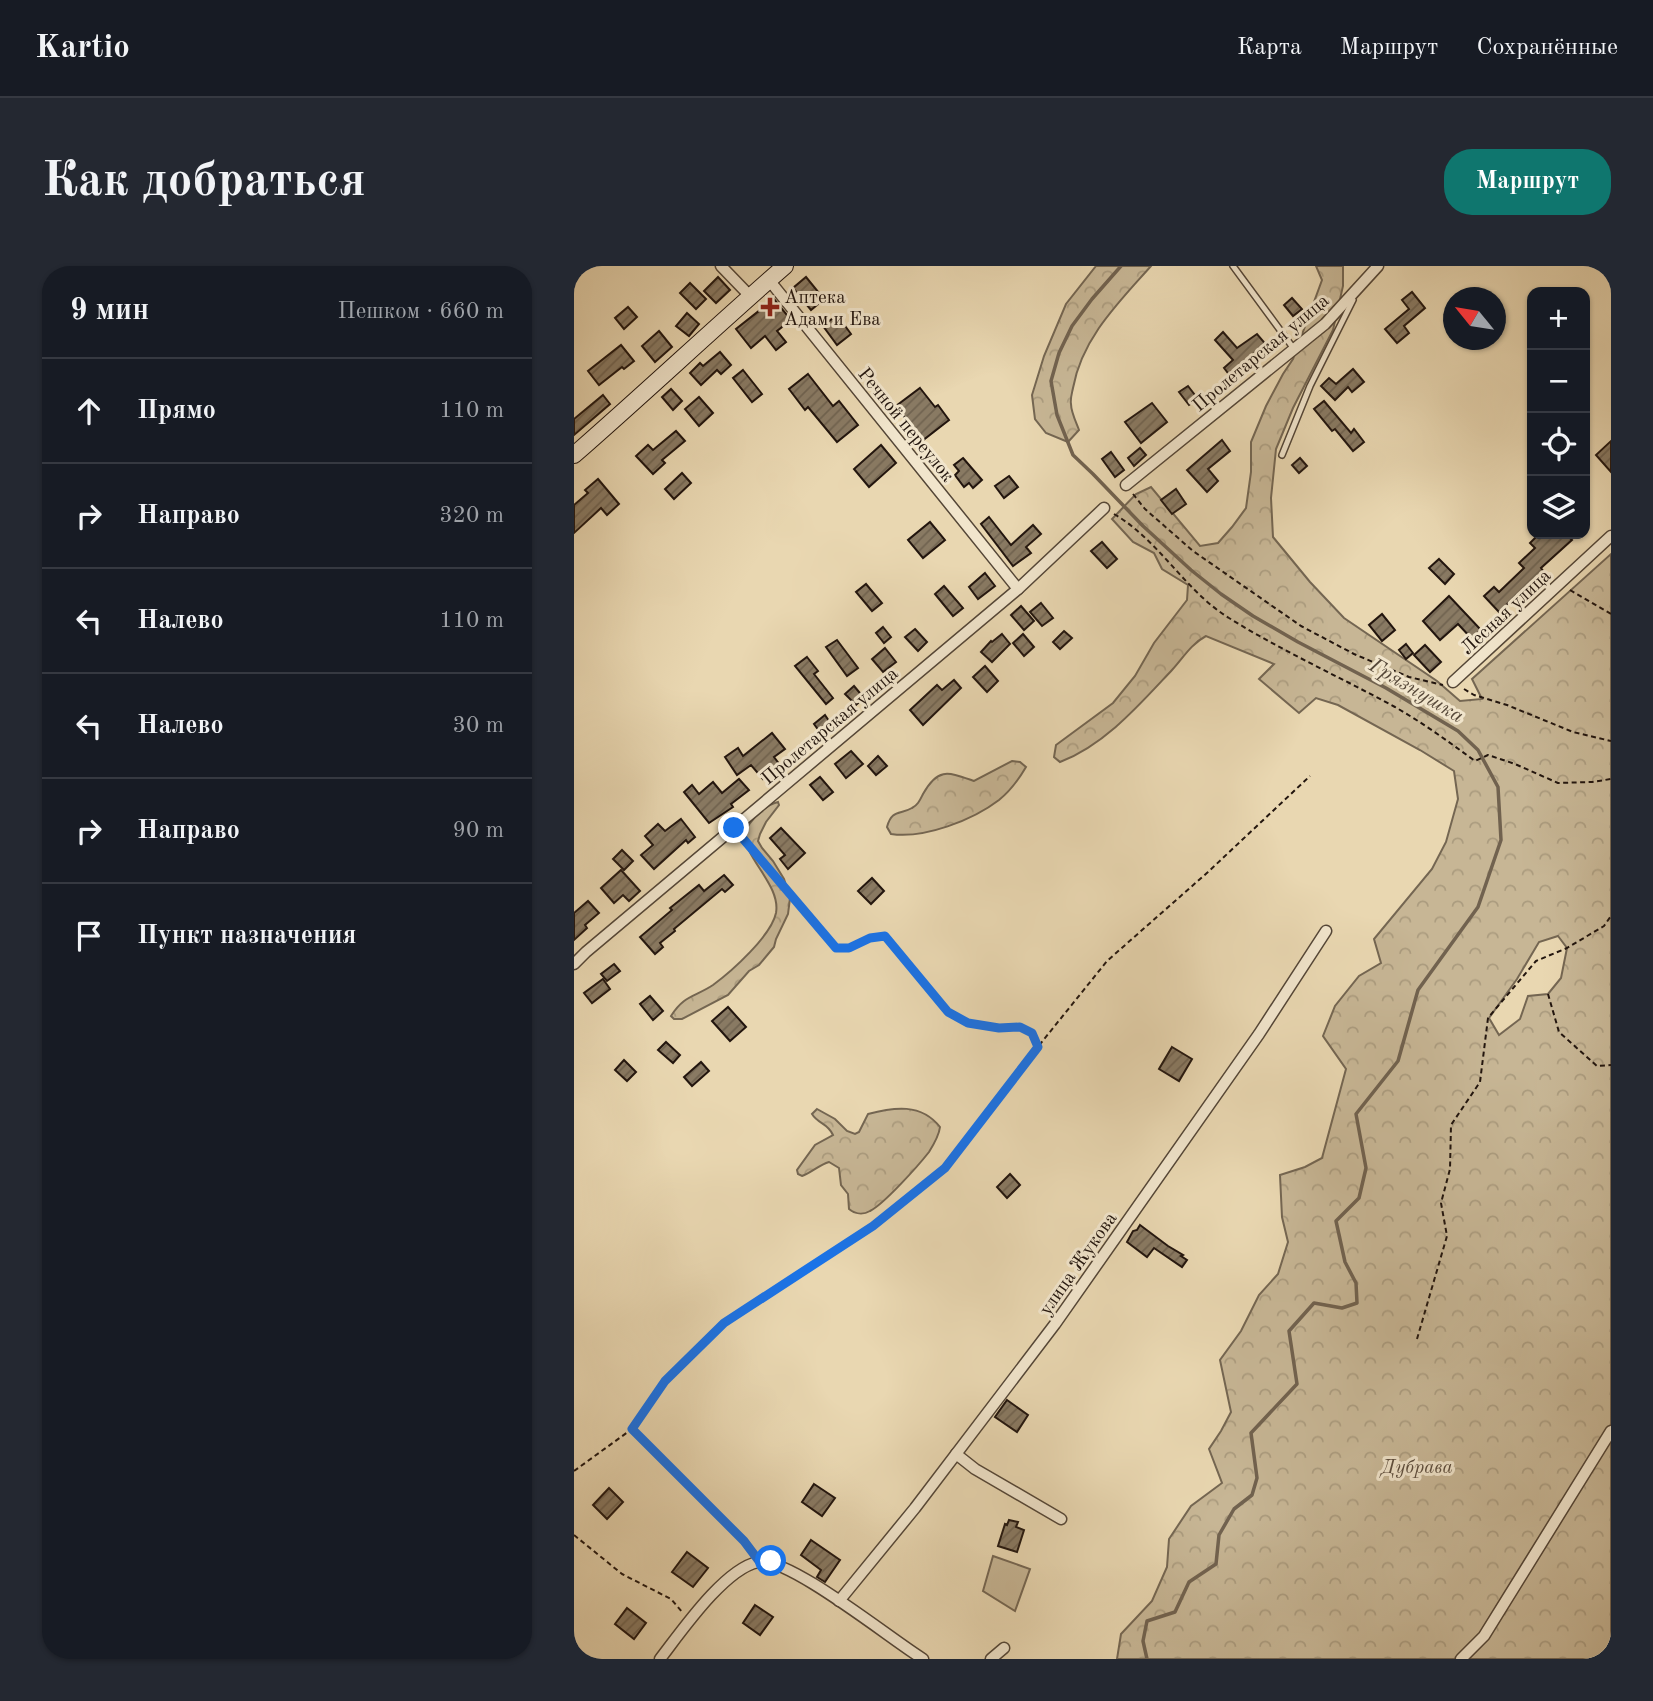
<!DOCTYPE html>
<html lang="ru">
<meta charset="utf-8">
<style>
:root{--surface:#171b24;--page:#242831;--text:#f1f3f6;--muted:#9ea1a6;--line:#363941;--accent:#0f766e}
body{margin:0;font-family:"Old Standard TT",serif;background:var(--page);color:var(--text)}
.controls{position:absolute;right:21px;top:21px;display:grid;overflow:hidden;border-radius:14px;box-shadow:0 2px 5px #0004}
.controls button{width:63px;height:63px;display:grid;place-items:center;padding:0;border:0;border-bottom:2px solid var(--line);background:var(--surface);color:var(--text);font:35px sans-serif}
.compass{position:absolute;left:869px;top:21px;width:63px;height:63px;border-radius:50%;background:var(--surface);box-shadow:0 2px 5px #0004;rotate:300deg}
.stop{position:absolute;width:21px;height:21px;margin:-16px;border:5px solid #1a73e8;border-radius:50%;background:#fff}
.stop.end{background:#1a73e8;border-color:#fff;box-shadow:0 2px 7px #0008}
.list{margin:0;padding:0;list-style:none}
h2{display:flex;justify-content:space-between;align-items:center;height:91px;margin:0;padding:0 28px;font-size:30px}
h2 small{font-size:23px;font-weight:400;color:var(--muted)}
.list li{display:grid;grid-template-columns:46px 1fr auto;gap:21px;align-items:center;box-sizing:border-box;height:105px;padding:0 28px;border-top:2px solid var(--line)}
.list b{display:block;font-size:26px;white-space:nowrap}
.list em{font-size:23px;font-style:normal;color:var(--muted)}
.icon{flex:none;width:38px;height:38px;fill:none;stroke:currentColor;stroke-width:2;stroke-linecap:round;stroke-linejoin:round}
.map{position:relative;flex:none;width:1037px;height:1393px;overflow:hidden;border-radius:28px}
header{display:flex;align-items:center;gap:42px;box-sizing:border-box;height:98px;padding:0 35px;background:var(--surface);border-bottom:2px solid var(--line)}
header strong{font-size:33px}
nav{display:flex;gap:38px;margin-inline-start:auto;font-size:24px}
.intro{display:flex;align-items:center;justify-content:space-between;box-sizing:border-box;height:168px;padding:0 42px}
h1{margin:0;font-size:49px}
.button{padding:18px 32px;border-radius:28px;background:var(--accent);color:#fff;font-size:24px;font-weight:700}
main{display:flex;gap:42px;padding:0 42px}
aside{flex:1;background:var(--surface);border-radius:28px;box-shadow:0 2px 5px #0004}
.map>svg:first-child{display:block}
.green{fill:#c7b695;stroke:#746652;stroke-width:2}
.forest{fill:url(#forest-crowns);stroke:#746652;stroke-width:2;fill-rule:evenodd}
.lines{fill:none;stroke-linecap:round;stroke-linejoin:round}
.stream{stroke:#71624f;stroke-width:3.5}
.building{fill:url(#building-hatch);stroke:#22150e;stroke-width:2}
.lane-casing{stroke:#544637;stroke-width:8}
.street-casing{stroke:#544637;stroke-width:13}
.secondary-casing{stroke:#22150e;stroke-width:18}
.path{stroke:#22150e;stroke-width:2;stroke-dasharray:5 3.5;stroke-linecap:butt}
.lane{stroke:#f1e5cc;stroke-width:5}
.street{stroke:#f1e5cc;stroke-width:10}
.secondary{stroke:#f1e5cc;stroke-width:16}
.route{stroke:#1a73e8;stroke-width:9}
.poi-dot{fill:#8f2418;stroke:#f1e5cc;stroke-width:2.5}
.labels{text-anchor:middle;stroke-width:6;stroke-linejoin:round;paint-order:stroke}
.poi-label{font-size:19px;fill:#22150e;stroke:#f1e5cc;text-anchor:start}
.street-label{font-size:19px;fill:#22150e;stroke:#f1e5cc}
.park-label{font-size:19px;font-style:italic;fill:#5c4d3d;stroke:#f1e5cc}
.water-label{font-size:21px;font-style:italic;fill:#564839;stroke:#f1e5cc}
</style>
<header>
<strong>Kartio</strong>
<nav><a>Карта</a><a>Маршрут</a><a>Сохранённые</a></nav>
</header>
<div class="intro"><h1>Как добраться</h1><a class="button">Маршрут</a></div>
<main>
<aside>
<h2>9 мин<small>Пешком · 660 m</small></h2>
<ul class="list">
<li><svg class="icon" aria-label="ahead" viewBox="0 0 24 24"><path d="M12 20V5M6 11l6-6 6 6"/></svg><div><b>Прямо</b></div><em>110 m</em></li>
<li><svg class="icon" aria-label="right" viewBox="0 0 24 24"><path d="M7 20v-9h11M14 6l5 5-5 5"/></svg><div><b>Направо</b></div><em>320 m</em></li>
<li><svg class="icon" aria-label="left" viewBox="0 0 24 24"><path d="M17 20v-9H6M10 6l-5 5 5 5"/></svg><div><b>Налево</b></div><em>110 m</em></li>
<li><svg class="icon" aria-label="left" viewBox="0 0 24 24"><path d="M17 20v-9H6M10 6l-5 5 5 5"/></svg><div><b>Налево</b></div><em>30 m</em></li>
<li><svg class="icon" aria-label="right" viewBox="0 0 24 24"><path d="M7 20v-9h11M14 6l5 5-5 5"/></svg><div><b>Направо</b></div><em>90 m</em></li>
<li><svg class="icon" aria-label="arrive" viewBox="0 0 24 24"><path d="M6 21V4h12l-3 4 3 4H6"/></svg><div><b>Пункт назначения</b></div></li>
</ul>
</aside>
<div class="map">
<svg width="1037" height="1393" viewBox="0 0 1037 1393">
<defs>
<pattern id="forest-crowns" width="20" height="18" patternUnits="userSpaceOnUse" patternTransform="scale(1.75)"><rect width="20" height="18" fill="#c7b695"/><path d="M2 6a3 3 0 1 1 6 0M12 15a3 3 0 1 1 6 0" fill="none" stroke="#ab9c7f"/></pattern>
<pattern id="building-hatch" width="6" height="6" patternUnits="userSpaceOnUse" patternTransform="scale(1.75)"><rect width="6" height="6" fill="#897a63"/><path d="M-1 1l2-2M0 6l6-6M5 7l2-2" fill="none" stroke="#706350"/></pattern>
</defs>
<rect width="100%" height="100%" fill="#e9d7b1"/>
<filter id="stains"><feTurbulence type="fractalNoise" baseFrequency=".00286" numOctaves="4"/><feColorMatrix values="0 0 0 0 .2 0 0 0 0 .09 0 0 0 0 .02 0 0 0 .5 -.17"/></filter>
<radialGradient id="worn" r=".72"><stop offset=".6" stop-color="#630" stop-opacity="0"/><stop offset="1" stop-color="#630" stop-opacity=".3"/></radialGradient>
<polygon class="green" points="419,1290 456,1303 441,1345 409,1325"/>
<g class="forest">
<path d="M522,0h55c-32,36 -69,72 -78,122 -1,5 -3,11 -2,16 0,8 5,18 8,26l-11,12 -22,-9 -11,-14 -3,-24 12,-39 22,-52z"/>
<path d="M742,0h27v20l-10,44 -40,78 -17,41 -5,49 2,39 37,45 34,36 93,63 23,20 22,-2 -10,-20 139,-125v1105h-494l4,-25 31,-33 15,-34 2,-28 22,-33 31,-23 -13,-34 12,-18 10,-19 -11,-52 21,-29 18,-36 19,-21 10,-32 -6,-25 -2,-42 25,-8 17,-9 24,-89 -23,-33 12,-30 24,-30 22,-13 -7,-24 58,-70 14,-27 12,-43 -4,-28 -34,-21 -82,-45 -22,-7 -17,15 -40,-34 15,-15 -68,-28c-15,8 -23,22 -34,34 -32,34 -67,75 -112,92l-6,-5 2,-12 57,-42 22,-27 19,-33 33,-43 1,-15 -26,-16 -8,-16 -21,-11 -21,-23 24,-25 15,-7 49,59 18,-3 14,-16 14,-19 5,-36v-30l15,-36 17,-32 10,-15 29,-79zM984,670l9,12 -6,30 -13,16 -20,2 -8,23 -21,16 -10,-17 28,-39 22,-37z"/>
<path d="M438,495l8,1 6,5c-7,12 -16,24 -27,33 -26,20 -75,39 -108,34l-4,-7c5,-18 13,-12 25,-19 6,-3 8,-8 11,-14 15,-27 25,-22 51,-13z"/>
<path d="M204,536l1,3 -13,17 -6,12 -2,7 4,7 11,13 11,18 6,19 -2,16 -12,25 -2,8 -15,18 -10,6 -21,24 -46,24h-8l-3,-3c13,-21 24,-19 42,-31 19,-14 58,-49 63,-72 5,-28 -32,-55 -31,-79 0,-7 7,-13 11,-18 7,-7 13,-12 22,-14z"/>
<path d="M243,843l18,10 12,12 8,3 4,-2 9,-18c26,-7 53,-11 72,13 -1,9 -6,17 -11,25 -11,14 -45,52 -59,59 -7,4 -15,3 -21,-2l-1,-15 -7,-9 -2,-17 -10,-6c-10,3 -18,11 -27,14l-4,-2 -1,-4 18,-25 18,-10c-5,-12 -15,-11 -21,-21z"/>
</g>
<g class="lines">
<polyline class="stream" points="547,0 518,33 498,60 485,87 477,115 483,149 499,189 519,208 569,260 617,304 647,328 679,350 724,376 812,422 884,465 904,484 924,521 927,574 904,641 844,724 824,795 782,848 792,902 785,932 762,955 771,996 782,1017 783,1037 768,1042 740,1037 715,1065 723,1118 677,1167 683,1212 678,1229 660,1243 645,1269 642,1298 615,1316 601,1346 573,1355 569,1375 573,1393"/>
</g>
<g class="building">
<polygon points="144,11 156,24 142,37 130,25"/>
<polygon points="232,11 250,33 237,44 219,22"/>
<polygon points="116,17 132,33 122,43 106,27"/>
<polygon points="838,26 851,42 830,60 835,67 823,77 811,63 835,43 828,34"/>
<polygon points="718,32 728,43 719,50 710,39"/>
<polygon points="200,33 217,54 203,65 212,76 202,84 191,70 177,82 162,63"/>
<polygon points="54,41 63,51 50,63 41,52"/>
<polygon points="113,47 125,58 115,70 102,60"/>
<polygon points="263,49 277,68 263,79 249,60"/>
<polygon points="85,65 98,81 81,96 68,80"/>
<polygon points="649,66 663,82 683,68 695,82 685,89 683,87 657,111 650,102 659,94 641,74"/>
<polygon points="47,79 60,95 50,103 48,101 25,119 14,105"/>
<polygon points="146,86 157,99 147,108 143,104 127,119 116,107 126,97 129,100"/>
<polygon points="779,103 790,116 778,126 774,121 761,134 747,120 755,112 762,118"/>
<polygon points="169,104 188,128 178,136 159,112"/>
<polygon points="234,108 259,140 265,135 284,159 263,176 234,141 231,144 215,123"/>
<polygon points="614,120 624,133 615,139 605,126"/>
<polygon points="346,122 361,141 364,139 375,154 348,175 322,140"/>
<polygon points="97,123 108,135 99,144 88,131"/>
<polygon points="29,129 36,138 0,169 0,153"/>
<polygon points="125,131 139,147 125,160 111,143"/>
<polygon points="750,135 777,167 780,163 790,176 779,185 761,163 758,165 740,143"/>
<polygon points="578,137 593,156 567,177 551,156"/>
<polygon points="102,165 111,175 88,194 91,197 79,208 62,190 74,179 79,184"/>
<polygon points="648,174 656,185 634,203 644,215 633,226 613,204"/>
<polygon points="1037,175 1037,206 1022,189"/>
<polygon points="307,179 322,197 295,221 280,203"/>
<polygon points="566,182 572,189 560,200 554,192"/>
<polygon points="537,186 550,204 541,211 528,193"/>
<polygon points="389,192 408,214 399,222 395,217 390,221 381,209 385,205 380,199"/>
<polygon points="726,192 733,200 725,207 718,199"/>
<polygon points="108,207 117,217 100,233 91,223"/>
<polygon points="435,210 444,221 430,232 421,220"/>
<polygon points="24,213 45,238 33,249 27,242 0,267 0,239 14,227 11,224"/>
<polygon points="602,223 612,238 598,248 587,234"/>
<polygon points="415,251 437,279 459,259 467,268 452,281 457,287 439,300 407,258"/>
<polygon points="356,256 371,274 349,292 334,274"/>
<polygon points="965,268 992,268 998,274 967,302 970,306 954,320 955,321 943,333 941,331 925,346 910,330 920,321 925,326 950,302 945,297 961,282 956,277"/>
<polygon points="528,276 543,293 533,302 517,285"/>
<polygon points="865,293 880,308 871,318 855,302"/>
<polygon points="411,307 421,320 404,333 395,321"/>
<polygon points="292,318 308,337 298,345 282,326"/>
<polygon points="370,320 389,342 379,350 361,328"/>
<polygon points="875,330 907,364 898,373 884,358 866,374 849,355"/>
<polygon points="467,337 479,352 468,360 456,346"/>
<polygon points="447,340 460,355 450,364 437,349"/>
<polygon points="808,348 821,364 808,375 795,359"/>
<polygon points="309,361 317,371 310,377 302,367"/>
<polygon points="341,363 353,376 344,385 331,371"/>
<polygon points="490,365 498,372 486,383 479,376"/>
<polygon points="428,368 436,378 418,396 407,386 417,375 418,376"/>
<polygon points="449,368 460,381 450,390 439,377"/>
<polygon points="263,374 284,402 273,410 252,381"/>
<polygon points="832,378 839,387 832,393 825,384"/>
<polygon points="851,379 867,396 856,406 840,389"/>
<polygon points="311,382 322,396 309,406 298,393"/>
<polygon points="233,391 244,405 240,408 259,432 252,438 221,400"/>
<polygon points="411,400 424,415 413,426 399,411"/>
<polygon points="380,414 387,422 349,459 336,444 363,419 368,424"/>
<polygon points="280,420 290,432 282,439 271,428"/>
<polygon points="251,449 259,461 248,469 240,458"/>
<polygon points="198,467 211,483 200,491 206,499 189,513 177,499 163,509 151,491 164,482 169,490"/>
<polygon points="277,485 289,498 272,512 261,498"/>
<polygon points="304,490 313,500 302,509 294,500"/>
<polygon points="246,511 259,526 249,534 236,519"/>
<polygon points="165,513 175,524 157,538 159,541 135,557 110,526 118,519 125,528 139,516 148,527"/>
<polygon points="107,553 121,571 114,577 112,574 80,603 67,589 79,579 71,570 84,558 91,565"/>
<polygon points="207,562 231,587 214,603 206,593 211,589 196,572"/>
<polygon points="48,584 59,595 50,604 39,593"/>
<polygon points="47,604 66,625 55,635 49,629 40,637 27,622"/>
<polygon points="150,609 159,619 151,626 148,623 100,663 101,665 86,677 89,681 81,688 66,671 98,644 96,642 125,619 130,625"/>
<polygon points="298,612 310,625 297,638 284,625"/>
<polygon points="14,635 25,647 11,659 13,662 0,674 0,647"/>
<polygon points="40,698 46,705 33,715 27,708"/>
<polygon points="29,713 36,723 18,737 10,727"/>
<polygon points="76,730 89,745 79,754 66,738"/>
<polygon points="154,741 172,761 156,775 138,755"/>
<polygon points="92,776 106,789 99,797 84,784"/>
<polygon points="598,781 618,793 605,815 585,803"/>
<polygon points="50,794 62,806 53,815 41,804"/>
<polygon points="127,796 135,805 118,820 110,811"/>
<polygon points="436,908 446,919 433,932 423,921"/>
<polygon points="566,959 594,980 609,989 607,990 613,994 608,1001 580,982 573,991 553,976 559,965 563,964"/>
<polygon points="433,1134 454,1149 443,1166 421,1151"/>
<polygon points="240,1218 261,1232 248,1250 228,1236"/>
<polygon points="35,1222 49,1236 33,1253 19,1239"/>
<polygon points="435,1254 444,1256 442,1261 450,1264 443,1286 424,1280 431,1258 433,1259"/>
<polygon points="237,1274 266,1294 251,1316 243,1311 247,1304 227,1289"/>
<polygon points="113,1286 134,1302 119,1321 98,1306"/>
<polygon points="181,1339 199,1351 186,1369 169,1357"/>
<polygon points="53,1342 72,1357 60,1373 41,1358"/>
</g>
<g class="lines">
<g class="lane-casing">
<g id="lane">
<polyline points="659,0 720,83"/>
<polyline points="708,189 736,120 779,34"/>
</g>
</g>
<g class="street-casing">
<g id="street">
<polyline points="147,0 176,30"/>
<polyline points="195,14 444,323"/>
<polyline points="552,219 751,58 804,0"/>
<polyline points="879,416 1037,270"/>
<polyline points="0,698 12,686 444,323 530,242"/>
<polyline points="382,1188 401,1203 487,1253"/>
<polyline points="265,1335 341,1242 481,1058 685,768 752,665"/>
<path d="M86,1393c21,-27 64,-90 98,-97 29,-7 135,79 165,97"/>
<polyline points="417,1393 430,1382"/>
<polyline points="887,1393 910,1370 1037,1165"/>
</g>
</g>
<g class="secondary-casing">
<path id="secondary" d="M0,189c71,-62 140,-127 211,-189"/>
</g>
<g class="path">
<polyline points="559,228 571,243 619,285 727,360 780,388 835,411 869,419"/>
<path d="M540,248c45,26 71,77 115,104 53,33 111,59 166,89 28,16 54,35 80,54l13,-6 27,9 43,19 34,-1 19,-3"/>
<polyline points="996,324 1037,348"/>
<polyline points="890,423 900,429 933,439 999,466 1037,475"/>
<polyline points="166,569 262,682 275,682 296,672 311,670 374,746 394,757 425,762 446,761 458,767 463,780"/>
<polyline points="974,728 985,766 1023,800 1037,799"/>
<polyline points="843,1073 873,970 867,937 876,903 877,859 906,816 914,752 962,695 993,682 1030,660 1037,650"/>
<polyline points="58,1163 170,1275 178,1286"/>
<polyline points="0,1205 58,1163 91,1115 150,1057 299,959 371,902 434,818 533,695 634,606 736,510"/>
<polyline points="0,1269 48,1308 97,1333 109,1347"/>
</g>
<use href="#lane" class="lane"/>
<use href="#street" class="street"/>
<use href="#secondary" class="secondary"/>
</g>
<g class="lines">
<polyline class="route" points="160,562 262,682 275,682 296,672 311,670 374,746 394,757 425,762 446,761 458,767 464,781 371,902 299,960 150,1057 91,1115 58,1163 170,1275 185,1295 197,1295"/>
</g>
<path class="poi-dot" d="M192.5 30.5h7v7h7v7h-7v7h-7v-7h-7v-7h7z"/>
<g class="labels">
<g class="poi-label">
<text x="210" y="37">Аптека<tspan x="210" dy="22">Адам и Ева</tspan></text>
</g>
<g class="street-label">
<text transform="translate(686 86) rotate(-40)" y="7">Пролетарская улица</text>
<text transform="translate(333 158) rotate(51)" y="7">Речной переулок</text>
<text transform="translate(931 345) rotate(-43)" y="7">Лесная улица</text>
<text transform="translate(255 459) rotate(-40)" y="7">Пролетарская улица</text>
<text transform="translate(503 997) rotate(-55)" y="7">улица Жукова</text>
</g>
<g class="park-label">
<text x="843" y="1207">Дубрава</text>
</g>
<g class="water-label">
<text transform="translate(843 424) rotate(31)" y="7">Грязнушка</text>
</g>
</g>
<rect width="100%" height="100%" filter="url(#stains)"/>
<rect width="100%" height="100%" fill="url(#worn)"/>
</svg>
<div class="controls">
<button>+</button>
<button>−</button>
<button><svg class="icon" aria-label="locate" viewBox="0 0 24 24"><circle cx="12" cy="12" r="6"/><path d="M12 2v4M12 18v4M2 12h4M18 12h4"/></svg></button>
<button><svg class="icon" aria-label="layers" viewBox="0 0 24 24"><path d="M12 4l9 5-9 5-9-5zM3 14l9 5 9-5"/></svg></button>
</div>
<svg class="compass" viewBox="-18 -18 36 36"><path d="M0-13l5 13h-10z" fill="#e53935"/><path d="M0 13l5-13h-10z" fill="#9ea1a6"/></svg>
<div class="stop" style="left:197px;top:1295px"></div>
<div class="stop end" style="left:160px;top:562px"></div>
</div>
</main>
